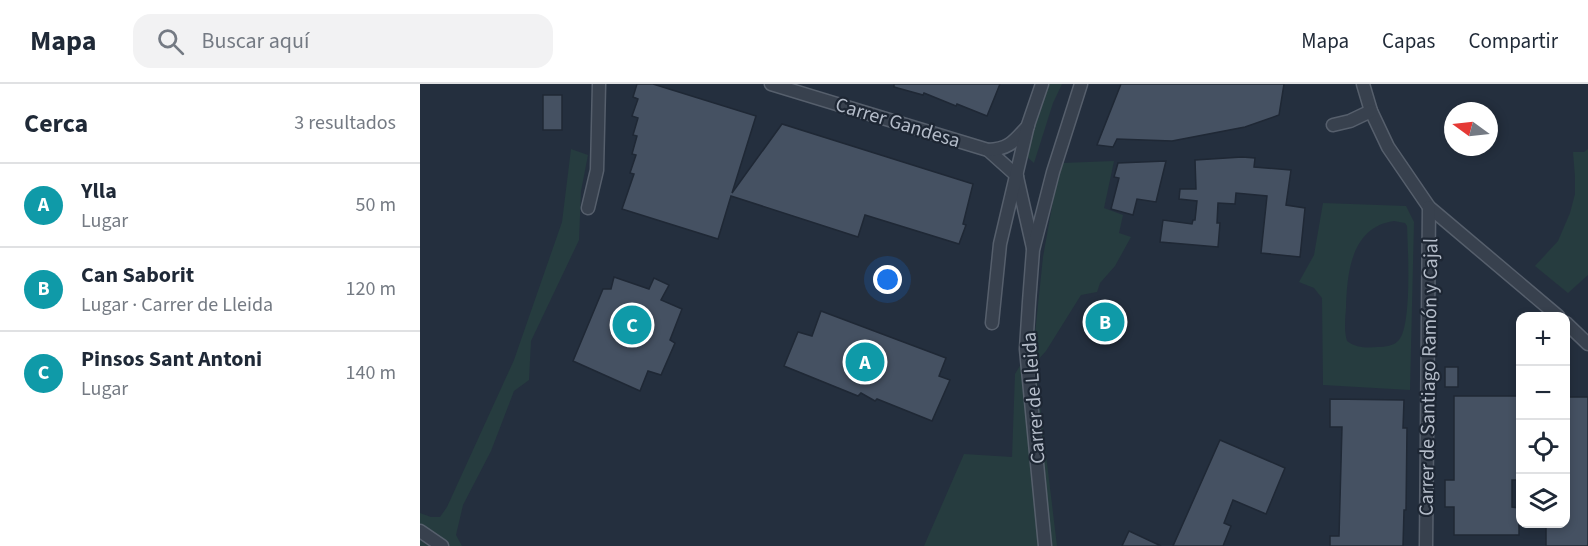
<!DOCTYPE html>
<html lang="es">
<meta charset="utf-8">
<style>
:root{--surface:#fff;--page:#f2f2f3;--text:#1f2937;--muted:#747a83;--line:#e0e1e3;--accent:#2563eb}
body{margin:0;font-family:"Source Sans 3",sans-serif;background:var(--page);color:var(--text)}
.controls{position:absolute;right:18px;bottom:18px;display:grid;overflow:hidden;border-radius:12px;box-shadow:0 3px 9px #0003}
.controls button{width:54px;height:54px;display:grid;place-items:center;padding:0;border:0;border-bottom:2px solid var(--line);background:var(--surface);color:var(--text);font:30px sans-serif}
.compass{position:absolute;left:1024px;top:18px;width:54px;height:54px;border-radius:50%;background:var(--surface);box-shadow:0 3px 9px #0003;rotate:285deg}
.you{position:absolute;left:468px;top:196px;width:21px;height:21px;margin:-15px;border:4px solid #fff;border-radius:50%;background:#1a73e8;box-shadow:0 0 0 9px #1a73e833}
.badge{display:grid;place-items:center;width:39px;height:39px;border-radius:50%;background:var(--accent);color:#fff;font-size:20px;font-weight:700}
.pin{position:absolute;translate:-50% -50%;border:3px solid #fff;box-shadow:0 2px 6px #0006}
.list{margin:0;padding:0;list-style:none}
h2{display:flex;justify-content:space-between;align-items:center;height:78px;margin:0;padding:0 24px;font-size:26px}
h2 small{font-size:20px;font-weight:400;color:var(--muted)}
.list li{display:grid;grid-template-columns:39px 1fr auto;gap:18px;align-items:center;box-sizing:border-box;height:84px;padding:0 24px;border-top:2px solid var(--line)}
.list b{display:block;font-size:22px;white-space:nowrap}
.list p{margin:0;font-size:20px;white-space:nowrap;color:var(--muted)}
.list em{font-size:20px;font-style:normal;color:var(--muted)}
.icon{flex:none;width:33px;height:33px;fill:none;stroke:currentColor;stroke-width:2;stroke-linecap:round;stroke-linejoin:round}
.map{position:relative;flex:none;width:1168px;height:462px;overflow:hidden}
header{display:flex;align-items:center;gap:36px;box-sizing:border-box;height:84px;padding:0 30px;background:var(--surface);border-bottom:2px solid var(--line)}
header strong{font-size:28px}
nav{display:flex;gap:33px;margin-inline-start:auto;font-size:21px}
.search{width:420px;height:54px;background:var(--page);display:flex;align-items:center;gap:15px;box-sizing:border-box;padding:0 21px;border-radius:18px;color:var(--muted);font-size:22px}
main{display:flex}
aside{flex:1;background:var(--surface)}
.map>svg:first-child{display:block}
.green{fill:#263c3f;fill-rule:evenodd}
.building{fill:#455162;stroke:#1f2835;stroke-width:1.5}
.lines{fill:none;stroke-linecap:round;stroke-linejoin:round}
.minor-casing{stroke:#565f6c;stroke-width:15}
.minor{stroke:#38414e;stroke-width:12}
.labels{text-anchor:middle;stroke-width:4.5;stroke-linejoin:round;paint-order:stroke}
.street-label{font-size:20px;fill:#b4bcc9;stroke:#1d2633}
</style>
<header>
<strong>Mapa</strong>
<div class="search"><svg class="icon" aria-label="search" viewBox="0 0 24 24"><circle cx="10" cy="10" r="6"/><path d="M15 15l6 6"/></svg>Buscar aquí</div>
<nav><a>Mapa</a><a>Capas</a><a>Compartir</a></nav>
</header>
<main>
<aside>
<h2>Cerca<small>3 resultados</small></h2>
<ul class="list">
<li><span class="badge" style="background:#0f9aa8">A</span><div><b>Ylla</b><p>Lugar</p></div><em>50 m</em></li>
<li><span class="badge" style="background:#0f9aa8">B</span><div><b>Can Saborit</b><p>Lugar · Carrer de Lleida</p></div><em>120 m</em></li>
<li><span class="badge" style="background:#0f9aa8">C</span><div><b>Pinsos Sant Antoni</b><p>Lugar</p></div><em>140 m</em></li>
</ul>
</aside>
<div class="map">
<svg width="1168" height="462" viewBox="0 0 1168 462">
<rect width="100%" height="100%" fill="#242f3e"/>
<g class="green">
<polygon points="628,0 642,0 633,19 614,79 606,72 616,34"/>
<polygon points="151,65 168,71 161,107 159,156 111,257 109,296 94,307 71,367 43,421 36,451 42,462 0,462 0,429 11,433 20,433 27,423 94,276 142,138"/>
<polygon points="1168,65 1168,191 1148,209 1115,182 1138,157 1150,129 1155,110 1155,93 1153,68 1164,68"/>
<polygon points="694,77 684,124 703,131 699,149 711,153 695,182 680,199 677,208 661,211 626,267 615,279 637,462 504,462 544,370 592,373 595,290 614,259 623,173 635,106 642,79"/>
<path d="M903,119l83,3 8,16 -4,168 -87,-5 -1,-87 -8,-10 -15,-6 15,-27zM974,137l11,2 2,3c1,23 5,98 -8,114 -5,6 -14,7 -21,7 -11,1 -22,1 -31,-6 -3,-10 -2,-22 -1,-33 1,-35 5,-81 48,-87z"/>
</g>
<g class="building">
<polygon points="217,0 233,0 336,32 312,109 362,40 553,100 543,140 546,141 539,160 445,131 438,153 311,112 298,155 202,125 214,90 210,89 216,71 212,70 217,52 213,51 218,34 212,32 218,15 213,13"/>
<polygon points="474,0 580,0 567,32 537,20 536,22 504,9 503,11 474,3"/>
<polygon points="701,0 864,0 859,31 825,43 752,57 697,55 693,63 677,61"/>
<rect x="123" y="11" width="19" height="35"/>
<polygon points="822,73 835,74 834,83 871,86 866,121 885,124 880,173 841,169 847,112 816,109 815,120 798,119 797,139 800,139 798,163 740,158 743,136 772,140 773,136 775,136 777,117 759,115 760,105 776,105 775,76"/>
<polygon points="746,77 736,118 717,115 713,131 691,125 699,94 694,93 698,79"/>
<polygon points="194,193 229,205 234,194 249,201 241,216 262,225 250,256 255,259 241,291 228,287 220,307 153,277 183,205 191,205"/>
<polygon points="682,223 696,227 692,243 694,243 689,253 672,245"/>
<polygon points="401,227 526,274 519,292 530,296 512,337 457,315 455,317 441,309 438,312 364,282 378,248 392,252"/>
<rect x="1025" y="283" width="13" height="20"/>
<polygon points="1034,312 1101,312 1100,396 1092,396 1092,423 1099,424 1099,451 1034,451 1034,423 1025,423 1025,396 1034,396"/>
<polygon points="1146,313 1168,313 1168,462 1126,462 1126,440 1146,440"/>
<polygon points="910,315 984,316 983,344 987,344 986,426 984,426 983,462 910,462 910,452 919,452 922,343 910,343"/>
<polygon points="800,356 865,384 846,430 813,416 804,439 811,442 803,462 753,462"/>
<polygon points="709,447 741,462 702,462"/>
</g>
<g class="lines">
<g class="minor-casing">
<g id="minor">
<polyline points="351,0 568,66 597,92"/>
<polyline points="943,0 951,27 968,63 1009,123 1138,232"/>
<polyline points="913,41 930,37 951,27"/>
<path d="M568,66c22,-1 26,-9 40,-24"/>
<polyline points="597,93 613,164"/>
<polyline points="168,124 177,86 179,0"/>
<polyline points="572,239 580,160 608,41 622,0"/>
<polyline points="1146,239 1168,260"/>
<polyline points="0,447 22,462"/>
<polyline points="625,462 606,265 609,218 613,166 633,88 661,0"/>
<polyline points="1006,462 1009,123"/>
</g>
</g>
<use href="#minor" class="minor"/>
</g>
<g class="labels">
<g class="street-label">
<text transform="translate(478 38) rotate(17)" y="7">Carrer Gandesa</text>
<text transform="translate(1008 293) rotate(-89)" y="7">Carrer de Santiago Ramón y Cajal</text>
<text transform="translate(613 314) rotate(-94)" y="7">Carrer de Lleida</text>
</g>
</g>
</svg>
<div class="controls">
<button>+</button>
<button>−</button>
<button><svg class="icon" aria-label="locate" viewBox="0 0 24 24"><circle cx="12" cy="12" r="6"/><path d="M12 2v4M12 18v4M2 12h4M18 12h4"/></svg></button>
<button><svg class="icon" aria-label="layers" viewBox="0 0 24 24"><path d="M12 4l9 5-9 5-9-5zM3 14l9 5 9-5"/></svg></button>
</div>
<svg class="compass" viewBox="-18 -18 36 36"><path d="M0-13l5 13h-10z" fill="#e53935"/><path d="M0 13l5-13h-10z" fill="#747a83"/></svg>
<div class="you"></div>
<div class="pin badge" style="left:445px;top:278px;background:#0f9aa8">A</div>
<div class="pin badge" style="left:685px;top:238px;background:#0f9aa8">B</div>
<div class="pin badge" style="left:212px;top:241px;background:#0f9aa8">C</div>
</div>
</main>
